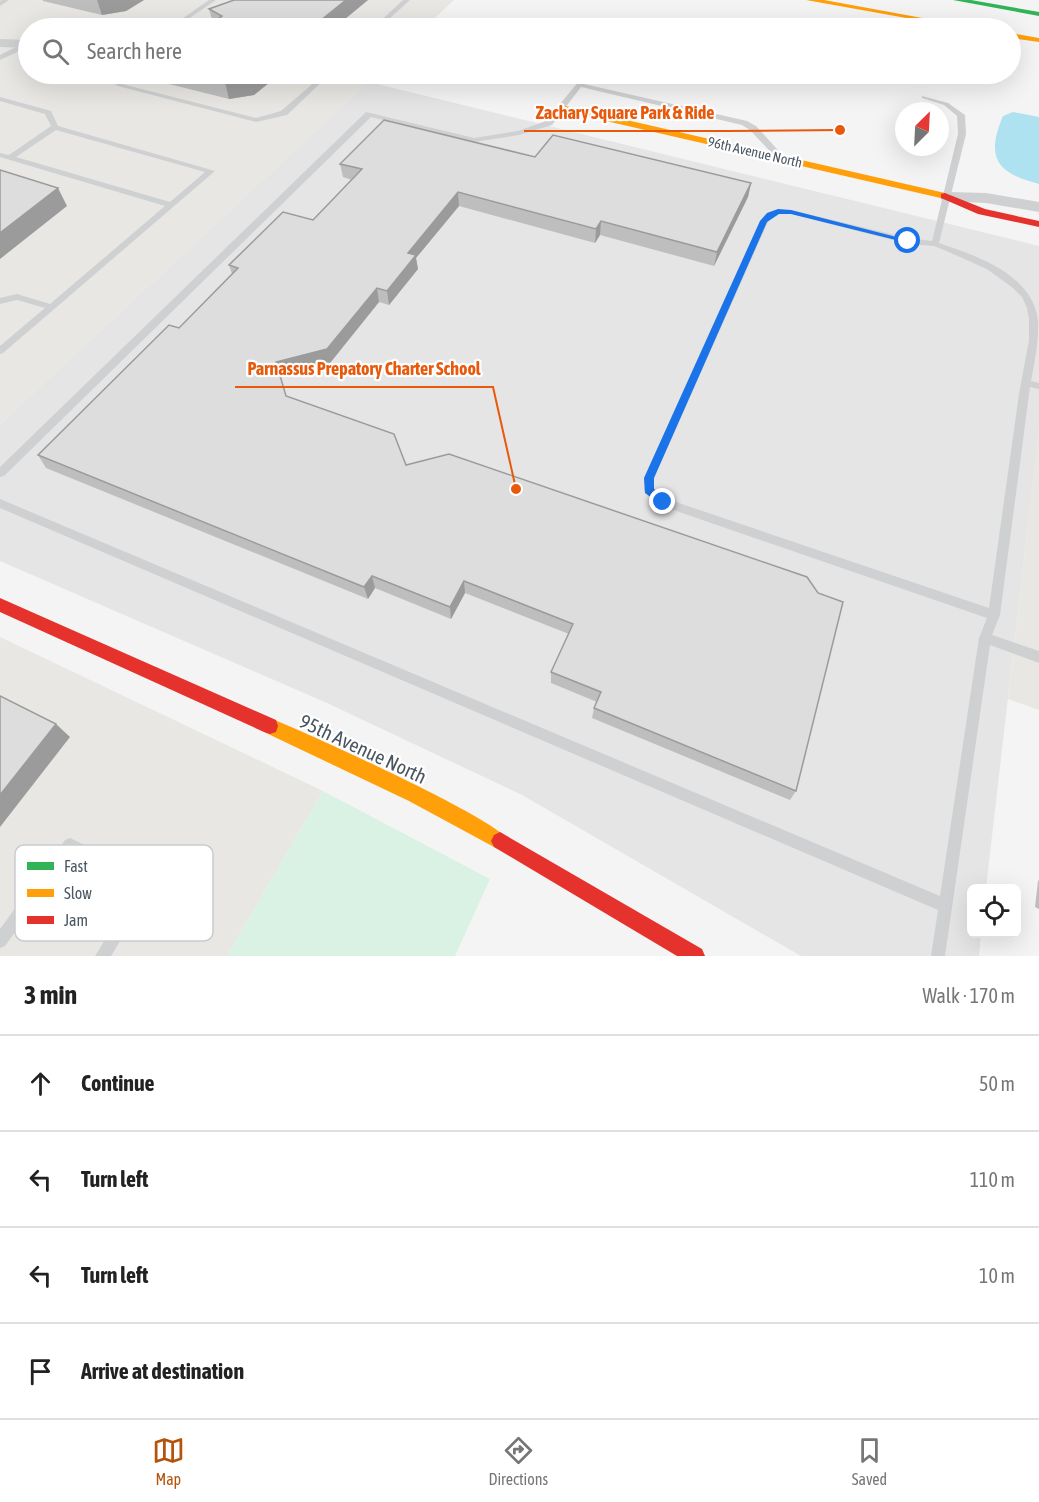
<!DOCTYPE html>
<meta charset="utf-8">
<style>
:root{--surface:#fff;--page:#f6f6f6;--text:#222;--muted:#767676;--line:#e0e0e0;--accent:#b45309}
body{margin:0;font-family:"Asap Condensed",sans-serif;background:var(--page);color:var(--text)}
.controls{position:absolute;right:18px;bottom:18px;display:grid;overflow:hidden;border-radius:9px;box-shadow:0 6px 24px #0002}
.controls button{width:54px;height:54px;display:grid;place-items:center;padding:0;border:0;border-bottom:2px solid var(--line);background:var(--surface);color:var(--text);font:30px sans-serif}
.compass{position:absolute;left:895px;top:102px;width:54px;height:54px;border-radius:50%;background:var(--surface);box-shadow:0 6px 24px #0002;rotate:24deg}
.stop{position:absolute;width:18px;height:18px;margin:-14px;border:4px solid #1a73e8;border-radius:50%;background:#fff}
.stop.end{background:#1a73e8;border-color:#fff;box-shadow:0 2px 6px #0008}
.list{margin:0;padding:0;list-style:none}
h2{display:flex;justify-content:space-between;align-items:center;height:78px;margin:0;padding:0 24px;font-size:26px}
h2 small{font-size:20px;font-weight:400;color:var(--muted)}
.list li{display:grid;grid-template-columns:39px 1fr auto;gap:18px;align-items:center;box-sizing:border-box;height:96px;padding:0 24px;border-top:2px solid var(--line)}
.list b{display:block;font-size:22px;white-space:nowrap}
.list em{font-size:20px;font-style:normal;color:var(--muted)}
.icon{flex:none;width:33px;height:33px;fill:none;stroke:currentColor;stroke-width:2;stroke-linecap:round;stroke-linejoin:round}
.map{position:relative;flex:none;width:1039px;height:956px;overflow:hidden}
.search{position:absolute;background:var(--surface);box-shadow:0 6px 24px #0002;left:18px;right:18px;top:18px;height:66px;display:flex;align-items:center;gap:15px;box-sizing:border-box;padding:0 21px;border-radius:33px;color:var(--muted);font-size:22px}
.sheet{height:462px;background:var(--surface)}
nav{display:flex;justify-content:space-around;align-items:center;box-sizing:border-box;height:84px;border-top:2px solid var(--line);background:var(--surface);font-size:16px;color:var(--muted)}
nav a{display:grid;justify-items:center;gap:3px}
nav .on{color:var(--accent)}
.map>svg:first-child{display:block}
.commercial{fill:#e8e7e3}
.education{fill:#e6e5e6}
.green{fill:#d9f2e3}
.water{fill:#aee2f0}
.lines{fill:none;stroke-linecap:round;stroke-linejoin:round}
.lane{fill:#ced0d2;fill-rule:evenodd}
.street{fill:#ced0d2;fill-rule:evenodd}
.fast{fill:#30b455;fill-rule:evenodd}
.slow{fill:#ff9f0a;fill-rule:evenodd}
.jam{fill:#e5322d;fill-rule:evenodd}
.wall{fill:#bebebf}
.shaded-wall{fill:#9b9b9b}
.building{fill:#ddddde;stroke:#9b9b9b;stroke-width:1.5}
.route{fill:#1a73e8}
.labels{text-anchor:middle;stroke-width:4.5;stroke-linejoin:round;paint-order:stroke}
.far-street-label{font-size:14px;fill:#4a5661;stroke:#fff}
.near-street-label{font-size:20px;fill:#4a5661;stroke:#fff}
.key{fill:#fff;stroke:#c9ccd0;stroke-width:1.5}
.key-label{font-size:16px;fill:#4a5661}
.leader{fill:none;stroke:#e8590c;stroke-width:2}
.callout-dot{fill:#e8590c;stroke:#fff;stroke-width:2}
.callout-label{font-size:18px;text-anchor:middle;font-weight:bold;fill:#e8590c;stroke:#fff;stroke-width:4.5;stroke-linejoin:round;paint-order:stroke}
</style>
<div class="map">
<svg width="1039" height="956" viewBox="0 0 1039 956">
<rect width="100%" height="100%" fill="#f4f4f4"/>
<g class="commercial">
<polygon points="0,0 454,0 424,28 28,28 28,74 378,74 0,424"/>
<polygon points="1039,428 1039,710 1008,699"/>
<polygon points="0,637 323,791 227,956 0,956"/>
</g>
<polygon class="education" points="369,82 1039,246 1039,429 986,888 972,888 972,934 981,934 979,956 801,956 522,795 327,703 0,561 0,424"/>
<polygon class="green" points="323,791 490,879 455,956 227,956"/>
<path class="water" d="M1013,112l26,5v67c-42,-11 -54,-26 -36,-68z"/>
<g class="lines">
<g class="lane">
<polygon points="2,0 9,0 0,6 0,1"/>
<polygon points="209,0 216,0 175,28 169,28"/>
<polygon points="403,0 410,0 379,28 373,28"/>
<polygon points="24,43 28,43 28,47 0,60 0,55"/>
<polygon points="97,74 104,74 122,84 256,118 281,111 324,74 330,74 287,115 256,122 118,86"/>
<polygon points="554,74 564,74 582,78 585,74 591,74 584,84 747,121 756,126 786,159 779,161 750,130 742,125 581,87 552,125 519,135 474,142 371,117 4,476 0,477 0,467 366,112 474,138 518,131 546,121 579,81"/>
<path d="M922,96l26,7 17,12 1,19 -27,109c38,13 93,31 99,77 1,20 -3,41 -7,61l8,2v6l-9,-2 -30,228 -8,20 47,16v12l-49,-18 -45,311h-14l7,-46 -938,-402v-9l940,397 39,-258 8,-20 -328,-113 -15,-15v-12l116,-257c9,-12 16,-11 31,-11l117,28 24,3 26,-107 -1,-18 -13,-11 -22,-7zM778,214h13l117,30 26,2 10,4 43,19 26,19 9,9 5,11 2,11v21l-10,54 -30,214 -322,-109 -13,-11v-10l114,-256 5,-6z"/>
<path d="M0,97l51,14 7,15 157,45 -212,182 -3,1v-8l45,-38 -28,-8 -17,4v-6l17,-4 33,10 115,-98 -165,-49v-4l9,2 42,-29 -6,-12 -45,-13zM56,130l149,42 -35,30 -154,-45z"/>
<polygon points="70,838 153,878 155,883 111,956 95,956 138,886 72,853 5,946 0,948 0,929 65,840"/>
</g>
<g class="street">
<polygon points="0,39 28,40 28,48 0,47"/>
<polygon points="948,192 986,193 1039,202 1039,212 986,203 942,201 940,197 942,193"/>
</g>
<polygon class="fast" points="953,0 971,0 1039,12 1039,16"/>
<g class="slow">
<polygon points="806,0 824,0 977,28 962,28"/>
<polygon points="1010,33 1039,38 1039,42 1010,38"/>
<polygon points="561,105 945,193 950,196 945,199 558,110 556,108"/>
<path d="M270,718c33,13 230,102 239,123l-3,6 -6,3 -6,-3 -85,-46 -145,-69 -2,-6 2,-6z"/>
</g>
<g class="jam">
<polygon points="945,193 985,209 1039,221 1039,227 978,214 941,198 941,194"/>
<polygon points="0,598 276,720 278,726 276,732 270,734 264,732 0,612"/>
<polygon points="500,832 702,949 705,956 677,956 494,847 491,841 494,835"/>
</g>
</g>
<g class="wall">
<polygon points="43,0 144,0 126,11 102,15 43,1"/>
<polygon points="368,0 334,28 205,28 213,23 209,9"/>
<polygon points="158,74 280,74 254,95 229,99 161,82"/>
<polygon points="535,157 751,183 748,197 714,266 600,235 595,243 459,206 416,258 418,269 389,305 379,302 330,363 280,376 286,396 406,465 796,791 790,800 592,718 594,708 597,702 551,683 551,672 569,634 465,593 451,619 375,588 368,599 46,468 38,455 179,328 232,274 229,265 313,220 352,180 343,177 340,164"/>
<polygon points="1039,880 1039,909 1035,907 1038,881"/>
</g>
<g class="shaded-wall">
<polygon points="97,0 144,0 126,11 102,15"/>
<polygon points="346,0 368,0 334,28 311,28"/>
<polygon points="255,74 280,74 254,95 229,99 225,82"/>
<polygon points="751,183 748,197 714,266 717,252"/>
<polygon points="58,188 67,206 0,259 0,233"/>
<polygon points="458,192 459,206 416,258 418,269 389,305 387,291 408,253"/>
<polygon points="601,221 600,235 595,243 596,229"/>
<polygon points="377,288 379,302 330,363 280,376 276,362"/>
<polygon points="372,576 375,588 368,599 364,587"/>
<polygon points="464,581 465,593 451,619 450,607"/>
<polygon points="56,724 70,737 0,827 0,795"/>
</g>
<g class="building">
<polygon points="234,0 346,0 311,28 205,28 222,16 209,9"/>
<polygon points="190,74 255,74 250,78 225,82"/>
<polygon points="384,120 535,157 553,135 751,183 717,252 601,221 596,229 458,192 408,253 416,255 387,291 377,288 327,349 276,362 286,396 394,434 406,465 449,454 807,577 818,593 843,602 796,791 594,708 601,692 551,672 573,624 464,581 450,607 372,576 364,587 38,455 169,325 179,328 238,268 229,265 283,212 313,220 362,169 340,164"/>
<polygon points="0,170 58,188 0,233"/>
<polygon points="0,696 56,724 0,795"/>
</g>
<polygon class="route" points="778,209 791,210 912,241 908,243 791,214 779,214 767,222 654,478 654,489 668,502 663,506 645,493 644,478 760,221 767,213"/>
<g class="labels">
<g class="far-street-label">
<text transform="translate(755 152) rotate(13)" y="5">96th Avenue North</text>
</g>
<g class="near-street-label">
<text transform="translate(363 749) rotate(25)" y="7">95th Avenue North</text>
</g>
</g>
<rect x="15" y="845" width="198" height="96" rx="9" class="key"/>
<rect x="27" y="862" width="27" height="8" fill="#30b455"/>
<rect x="27" y="889" width="27" height="8" fill="#ff9f0a"/>
<rect x="27" y="916" width="27" height="8" fill="#e5322d"/>
<g class="key-label">
<text x="64" y="872">Fast</text>
<text x="64" y="899">Slow</text>
<text x="64" y="926">Jam</text>
</g>
<path class="leader" d="M840 130L727 131H524M516 489L493 387H235"/>
<g class="callout-dot">
<circle cx="840" cy="130" r="6"/>
<circle cx="516" cy="489" r="6"/>
</g>
<g class="callout-label">
<text x="625" y="119">Zachary Square Park &amp; Ride</text>
<text x="364" y="375">Parnassus Prepatory Charter School</text>
</g>
</svg>
<div class="controls">
<button><svg class="icon" aria-label="locate" viewBox="0 0 24 24"><circle cx="12" cy="12" r="6"/><path d="M12 2v4M12 18v4M2 12h4M18 12h4"/></svg></button>
</div>
<svg class="compass" viewBox="-18 -18 36 36"><path d="M0-13l5 13h-10z" fill="#e53935"/><path d="M0 13l5-13h-10z" fill="#767676"/></svg>
<div class="stop" style="left:908px;top:241px"></div>
<div class="stop end" style="left:663px;top:502px"></div>
<div class="search"><svg class="icon" aria-label="search" viewBox="0 0 24 24"><circle cx="10" cy="10" r="6"/><path d="M15 15l6 6"/></svg>Search here</div>
</div>
<section class="sheet">
<h2>3 min<small>Walk · 170 m</small></h2>
<ul class="list">
<li><svg class="icon" aria-label="ahead" viewBox="0 0 24 24"><path d="M12 20V5M6 11l6-6 6 6"/></svg><div><b>Continue</b></div><em>50 m</em></li>
<li><svg class="icon" aria-label="left" viewBox="0 0 24 24"><path d="M17 20v-9H6M10 6l-5 5 5 5"/></svg><div><b>Turn left</b></div><em>110 m</em></li>
<li><svg class="icon" aria-label="left" viewBox="0 0 24 24"><path d="M17 20v-9H6M10 6l-5 5 5 5"/></svg><div><b>Turn left</b></div><em>10 m</em></li>
<li><svg class="icon" aria-label="arrive" viewBox="0 0 24 24"><path d="M6 21V4h12l-3 4 3 4H6"/></svg><div><b>Arrive at destination</b></div></li>
</ul>
</section>
<nav>
<a class="on"><svg class="icon" aria-label="map" viewBox="0 0 24 24"><path d="M3 6l6-2 6 2 6-2v14l-6 2-6-2-6 2zM9 4v14M15 6v14"/></svg>Map</a>
<a><svg class="icon" aria-label="directions" viewBox="0 0 24 24"><path d="M12 3l9 9-9 9-9-9zM9 14v-3h6M13 9l2 2-2 2"/></svg>Directions</a>
<a><svg class="icon" aria-label="saved" viewBox="0 0 24 24"><path d="M7 4h10v16l-5-4-5 4z"/></svg>Saved</a>
</nav>
